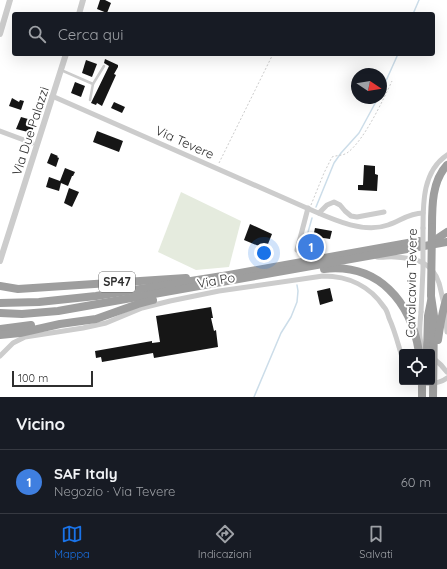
<!DOCTYPE html>
<html lang="it">
<meta charset="utf-8">
<style>
:root{--surface:#171b24;--page:#242831;--text:#f1f3f6;--muted:#9ea1a6;--line:#363941;--accent:#1a73e8}
body{margin:0;font-family:Quicksand,sans-serif;background:var(--page);color:var(--text)}
.controls{position:absolute;right:12px;bottom:12px;display:grid;overflow:hidden;border-radius:4px;box-shadow:0 4px 16px #0002}
.controls button{width:36px;height:36px;display:grid;place-items:center;padding:0;border:0;border-bottom:1px solid var(--line);background:var(--surface);color:var(--text);font:20px sans-serif}
.compass{position:absolute;left:351px;top:68px;width:36px;height:36px;border-radius:50%;background:var(--surface);box-shadow:0 4px 16px #0002;rotate:102deg}
.scale{position:absolute;left:12px;bottom:10px;width:81px;box-sizing:border-box;padding-left:4px;border:2px solid #2f2f2f;border-top:0;font-size:11px;line-height:14px;white-space:nowrap;color:#2f2f2f;-webkit-text-stroke:3px #fff;paint-order:stroke}
.you{position:absolute;left:264px;top:253px;width:14px;height:14px;margin:-10px;border:3px solid #fff;border-radius:50%;background:#1a73e8;box-shadow:0 0 0 6px #1a73e833}
.badge{display:grid;place-items:center;width:26px;height:26px;border-radius:50%;background:var(--accent);color:#fff;font-size:13px;font-weight:700}
.pin{position:absolute;translate:-50% -50%;border:2px solid #fff;box-shadow:0 1px 4px #0006}
.list{margin:0;padding:0;list-style:none}
h2{display:flex;justify-content:space-between;align-items:center;height:52px;margin:0;padding:0 16px;font-size:17px}
h2 small{font-size:13px;font-weight:400;color:var(--muted)}
.list li{display:grid;grid-template-columns:26px 1fr auto;gap:12px;align-items:center;box-sizing:border-box;height:64px;padding:0 16px;border-top:1px solid var(--line)}
.list b{display:block;font-size:15px;white-space:nowrap}
.list p{margin:0;font-size:13px;white-space:nowrap;color:var(--muted)}
.list em{font-size:13px;font-style:normal;color:var(--muted)}
.icon{flex:none;width:22px;height:22px;fill:none;stroke:currentColor;stroke-width:2;stroke-linecap:round;stroke-linejoin:round}
.map{position:relative;flex:none;width:447px;height:397px;overflow:hidden}
.search{position:absolute;background:var(--surface);box-shadow:0 4px 16px #0002;left:12px;right:12px;top:12px;height:44px;display:flex;align-items:center;gap:10px;box-sizing:border-box;padding:0 14px;border-radius:4px;color:var(--muted);font-size:15px}
.sheet{height:116px;background:var(--surface)}
nav{display:flex;justify-content:space-around;align-items:center;box-sizing:border-box;height:56px;border-top:1px solid var(--line);background:var(--surface);font-size:11px;color:var(--muted)}
nav a{display:grid;justify-items:center;gap:2px}
nav .on{color:var(--accent)}
.map>svg:first-child{display:block}
.green{fill:#e5ebde}
.lines{fill:none;stroke-linecap:round;stroke-linejoin:round}
.stream{stroke:#ccdde9;stroke-width:1.5}
.building{fill:#161616}
.path{stroke:#ccc;stroke-width:1;stroke-dasharray:2 2;stroke-linecap:butt}
.service{stroke:#ccc;stroke-width:2.5}
.minor{stroke:#ccc;stroke-width:5}
.tertiary{stroke:#ccc;stroke-width:6}
.trunk{stroke:#9e9e9e;stroke-width:8}
.minor-bridge{stroke:#ccc;stroke-width:5}
.trunk-bridge{stroke:#9e9e9e;stroke-width:8}
.labels{text-anchor:middle;stroke-width:4;stroke-linejoin:round;paint-order:stroke}
.shield{fill:#fff;stroke:#6d6d6d;stroke-width:1}
.shield-label{font-size:12px;font-weight:bold;fill:#2f2f2f}
.street-label{font-size:13px;fill:#2f2f2f;stroke:#fff}
</style>
<div class="map">
<svg width="447" height="397" viewBox="0 0 447 397">
<rect width="100%" height="100%" fill="#fff"/>
<polygon class="green" points="181,192 241,221 229,267 196,270 158,252"/>
<g class="lines">
<g class="stream">
<polyline points="413,14 419,0"/>
<polyline points="381,92 398,54"/>
<polyline points="316,207 334,163 341,153 359,133 378,98"/>
<polyline points="303,250 312,218"/>
<polyline points="254,397 281,333 291,317 297,302 298,291 297,285"/>
</g>
</g>
<g class="building">
<polygon points="100,0 105,0 111,3 107,13 97,9"/>
<polygon points="105,59 118,65 118,67 114,74 116,75 102,106 97,103 96,105 91,103 109,66 104,63"/>
<polygon points="86,60 97,64 92,77 82,73"/>
<polygon points="75,82 85,86 81,97 71,93"/>
<polygon points="12,98 19,102 20,100 24,101 21,110 9,106"/>
<polygon points="114,102 125,107 122,113 111,108"/>
<polygon points="21,117 35,121 32,133 16,129"/>
<polygon points="97,131 123,141 119,152 93,142"/>
<polygon points="51,153 58,156 57,157 59,158 56,167 47,163"/>
<polygon points="364,165 375,166 375,174 378,175 377,191 358,190 358,185 363,185"/>
<polygon points="65,168 75,172 73,176 72,176 68,186 61,183 59,191 46,187 49,177 60,181"/>
<polygon points="69,188 79,192 72,207 64,203"/>
<polygon points="250,224 272,234 266,249 244,240"/>
<polygon points="315,228 332,231 330,239 317,237 314,252 310,251"/>
<polygon points="330,288 333,301 320,305 317,291"/>
<polygon points="211,307 213,318 211,318 214,331 216,330 218,347 154,358 153,353 102,362 101,357 96,358 95,351 152,341 152,343 160,342 156,316"/>
</g>
<g class="lines">
<g class="path">
<polyline points="219,163 272,56"/>
<path d="M311,205l13,-32 8,-16c5,-2 10,-1 15,-4 17,-12 36,-53 45,-72"/>
</g>
<g class="service">
<polyline points="61,70 93,84 90,100"/>
<polyline points="93,84 104,66"/>
</g>
<g class="minor">
<path d="M52,96l257,113c23,10 54,25 79,16 12,-4 21,-12 35,-12"/>
<polyline points="0,131 32,143"/>
<polyline points="319,213 327,205 334,202 340,205 345,211 351,216 357,217 384,212"/>
<path d="M423,228c0,-26 0,-57 24,-73"/>
<polyline points="297,250 308,208"/>
<path d="M377,257c6,1 12,-1 18,0 21,1 37,5 44,26 2,7 3,14 5,21"/>
<path d="M421,312c-1,12 -4,32 5,40"/>
<polyline points="445,312 447,332"/>
<path d="M0,356l13,-13 12,-6 58,-9 23,-5 36,-15 28,-7 49,-10 104,-15c25,0 47,10 61,31 3,3 4,8 5,11 6,13 9,26 13,39"/>
<polyline points="433,358 441,365 447,372"/>
<path d="M415,382c11,2 22,3 32,-4"/>
</g>
<g class="tertiary">
<polyline points="79,14 83,0"/>
<polyline points="0,34 10,0"/>
<polyline points="0,261 66,54"/>
</g>
<g class="trunk">
<path d="M432,227c0,-21 0,-46 15,-62"/>
<polyline points="438,238 447,232"/>
<path d="M324,269c55,-6 87,33 95,83"/>
<polyline points="0,286 18,289 186,278"/>
<polyline points="0,303 39,302 96,296 229,275 419,241"/>
<polyline points="0,313 22,314 58,311 447,242"/>
<polyline points="0,329 31,325"/>
<polyline points="0,335 20,333 60,324 96,319 138,304 153,300"/>
<polyline points="427,352 428,316 431,301"/>
</g>
<polyline class="minor-bridge" points="421,312 423,269 423,228"/>
<g class="trunk-bridge">
<polyline points="432,227 431,296 434,316 433,397"/>
<path d="M438,340c2,-14 4,-29 9,-43"/>
<polyline points="422,382 422,397"/>
</g>
</g>
<g class="labels">
<rect class="shield" x="99" y="272" width="36" height="20" rx="3"/>
<g class="shield-label">
<text x="117" y="286">SP47</text>
</g>
<g class="street-label">
<text transform="translate(30 131) rotate(-72)" y="5">Via Due Palazzi</text>
<text transform="translate(185 142) rotate(24)" y="5">Via Tevere</text>
<text transform="translate(216 280) rotate(-10)" y="5">Via Po</text>
<text transform="translate(411 283) rotate(-89)" y="5">Cavalcavia Tevere</text>
</g>
</g>
</svg>
<div class="controls">
<button><svg class="icon" aria-label="locate" viewBox="0 0 24 24"><circle cx="12" cy="12" r="6"/><path d="M12 2v4M12 18v4M2 12h4M18 12h4"/></svg></button>
</div>
<svg class="compass" viewBox="-18 -18 36 36"><path d="M0-13l5 13h-10z" fill="#e53935"/><path d="M0 13l5-13h-10z" fill="#9ea1a6"/></svg>
<div class="scale">100 m</div>
<div class="you"></div>
<div class="pin badge" style="left:311px;top:247px;background:#3f7fe0">1</div>
<div class="search"><svg class="icon" aria-label="search" viewBox="0 0 24 24"><circle cx="10" cy="10" r="6"/><path d="M15 15l6 6"/></svg>Cerca qui</div>
</div>
<section class="sheet">
<h2>Vicino<small></small></h2>
<ul class="list">
<li><span class="badge" style="background:#3f7fe0">1</span><div><b>SAF Italy</b><p>Negozio · Via Tevere</p></div><em>60 m</em></li>
</ul>
</section>
<nav>
<a class="on"><svg class="icon" aria-label="map" viewBox="0 0 24 24"><path d="M3 6l6-2 6 2 6-2v14l-6 2-6-2-6 2zM9 4v14M15 6v14"/></svg>Mappa</a>
<a><svg class="icon" aria-label="directions" viewBox="0 0 24 24"><path d="M12 3l9 9-9 9-9-9zM9 14v-3h6M13 9l2 2-2 2"/></svg>Indicazioni</a>
<a><svg class="icon" aria-label="saved" viewBox="0 0 24 24"><path d="M7 4h10v16l-5-4-5 4z"/></svg>Salvati</a>
</nav>
